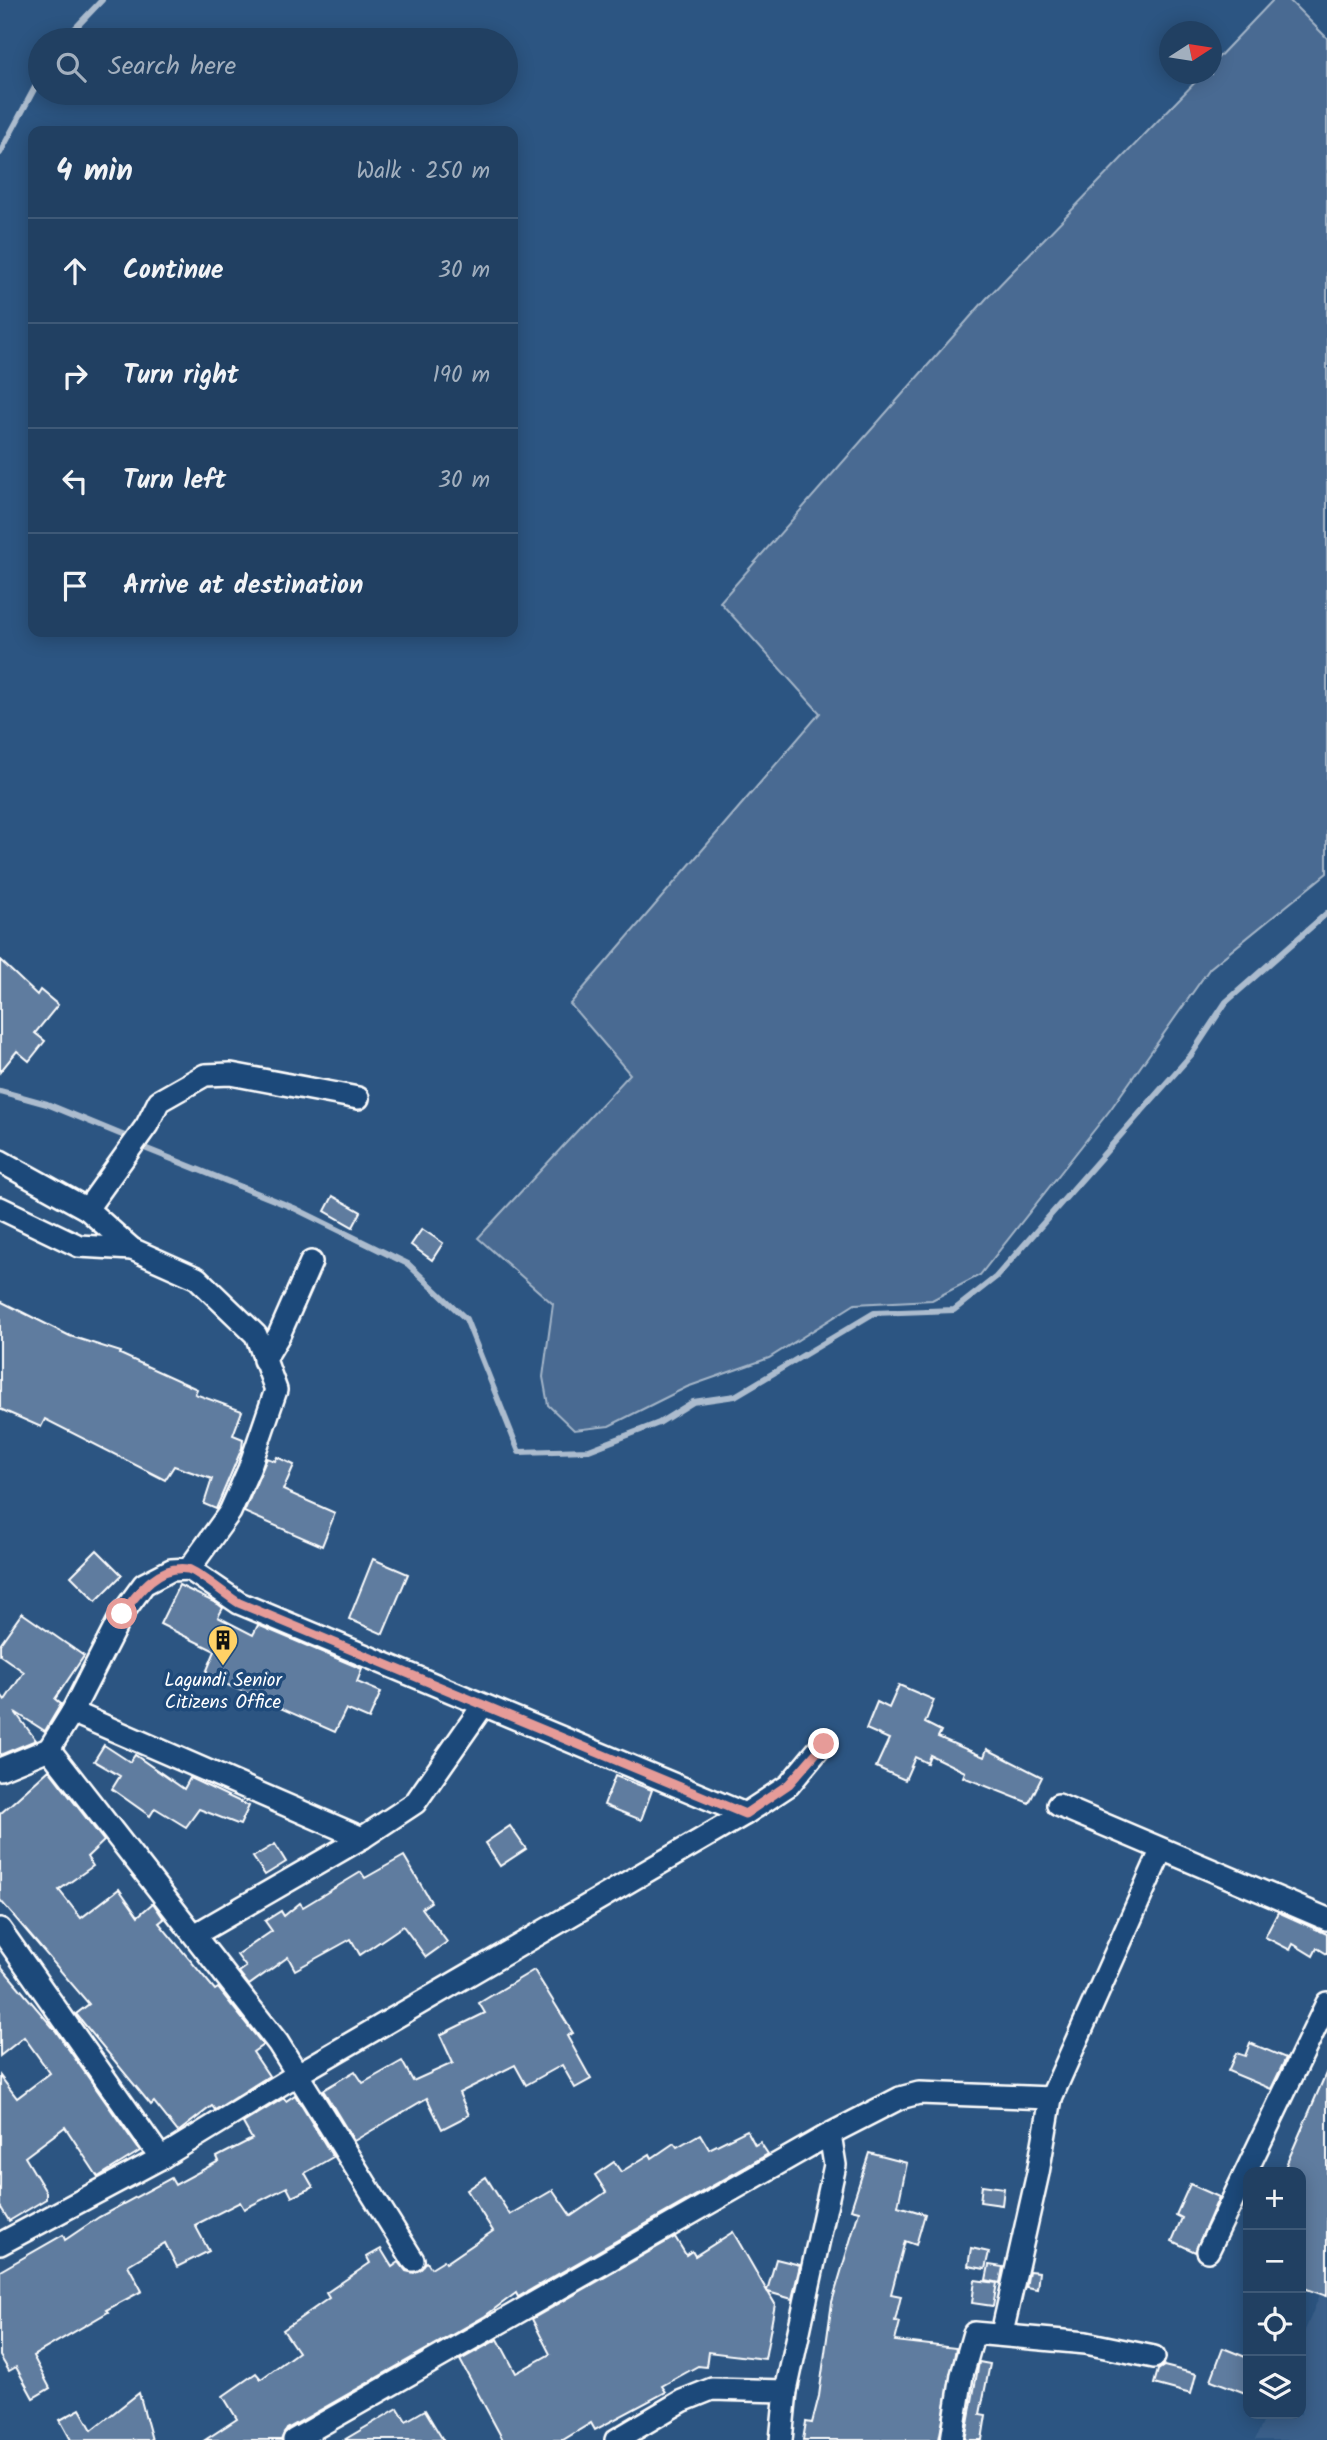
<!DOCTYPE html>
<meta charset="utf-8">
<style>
:root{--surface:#214062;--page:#2d4b6b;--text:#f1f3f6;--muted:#a2afbe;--line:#3e5977}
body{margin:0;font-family:Kalam,sans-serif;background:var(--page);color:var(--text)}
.controls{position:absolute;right:21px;bottom:21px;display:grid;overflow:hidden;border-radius:14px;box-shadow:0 4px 18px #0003}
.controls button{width:63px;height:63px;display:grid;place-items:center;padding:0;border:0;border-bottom:2px solid var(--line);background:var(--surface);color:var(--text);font:35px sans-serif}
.compass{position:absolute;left:1159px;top:21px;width:63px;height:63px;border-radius:50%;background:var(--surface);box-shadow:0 4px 18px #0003;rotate:78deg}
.stop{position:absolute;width:21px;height:21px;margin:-16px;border:5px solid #e69b98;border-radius:50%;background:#fff}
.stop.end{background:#e69b98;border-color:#fff;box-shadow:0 2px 7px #0008}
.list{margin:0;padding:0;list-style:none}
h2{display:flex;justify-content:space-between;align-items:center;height:91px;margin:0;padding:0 28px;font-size:30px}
h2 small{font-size:23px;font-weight:400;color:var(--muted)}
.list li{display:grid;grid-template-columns:46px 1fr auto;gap:21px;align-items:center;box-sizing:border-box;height:105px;padding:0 28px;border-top:2px solid var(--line)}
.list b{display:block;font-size:26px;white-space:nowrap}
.list em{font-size:23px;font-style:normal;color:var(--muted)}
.icon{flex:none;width:38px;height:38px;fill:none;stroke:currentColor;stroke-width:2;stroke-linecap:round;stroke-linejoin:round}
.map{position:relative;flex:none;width:1327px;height:2440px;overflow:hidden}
.search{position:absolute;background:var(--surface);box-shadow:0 4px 18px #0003;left:28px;top:28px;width:490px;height:77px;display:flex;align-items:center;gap:18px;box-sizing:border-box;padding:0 24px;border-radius:38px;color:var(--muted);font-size:26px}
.panel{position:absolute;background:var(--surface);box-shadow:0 4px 18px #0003;left:28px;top:126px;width:490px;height:511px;border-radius:14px}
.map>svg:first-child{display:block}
.built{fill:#3b618b}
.green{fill:#486b92;stroke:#a4b5c8;stroke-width:2}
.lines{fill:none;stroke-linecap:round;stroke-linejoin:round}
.stream{stroke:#acbcce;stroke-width:6}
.building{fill:#5e7c9f;stroke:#fff;stroke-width:2}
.minor-casing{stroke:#fff;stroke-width:26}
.minor{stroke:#1f4a7a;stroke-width:21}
.route{stroke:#e69b98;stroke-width:9}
.labels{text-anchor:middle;stroke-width:7;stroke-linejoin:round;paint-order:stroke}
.poi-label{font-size:19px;fill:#fff;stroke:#1f4a7a}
</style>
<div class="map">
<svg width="1327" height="2440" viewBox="0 0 1327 2440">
<rect width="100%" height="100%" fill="#2c5582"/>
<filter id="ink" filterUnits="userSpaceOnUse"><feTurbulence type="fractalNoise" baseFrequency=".0143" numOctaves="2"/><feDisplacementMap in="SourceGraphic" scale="14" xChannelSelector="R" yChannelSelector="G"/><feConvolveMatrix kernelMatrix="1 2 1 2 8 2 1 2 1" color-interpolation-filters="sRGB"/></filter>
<g filter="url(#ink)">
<polygon class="built" points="1327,2278 1327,2440 1255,2440 1267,2414 1301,2414 1301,2340"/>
<polygon class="green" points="1273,0 1289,0 1327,38 1327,873 1210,968 1110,1110 980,1275 932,1300 855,1304 769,1358 687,1387 609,1426 574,1430 548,1405 543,1377 553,1304 478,1238 630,1074 570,1004 820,713 720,602 986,299 1203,74 1212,74 1212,64"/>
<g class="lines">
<g class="stream">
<polyline points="64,40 102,0"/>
<polyline points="0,153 40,78"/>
<polyline points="0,1091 47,1104 132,1139 132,1143 294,1208 408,1264 466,1319 519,1452 589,1450 659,1423 693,1402 735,1396 874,1313 954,1310 996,1277 1191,1055 1226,1002 1327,913"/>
</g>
</g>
<g class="building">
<polygon points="0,960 37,995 40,990 58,1005 35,1033 45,1041 29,1061 17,1051 0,1072"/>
<polygon points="333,1196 361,1212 353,1227 325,1211"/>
<polygon points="422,1229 443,1243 432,1260 411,1245"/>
<polygon points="0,1301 70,1336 121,1352 120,1354 197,1389 195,1394 242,1411 233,1435 243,1439 242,1448 216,1509 204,1504 212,1479 174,1466 165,1480 45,1419 41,1427 0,1409"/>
<polygon points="277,1457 294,1465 283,1490 335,1513 322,1546 244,1512 267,1458 275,1461"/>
<polygon points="97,1550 122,1575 96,1601 71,1576"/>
<polygon points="373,1559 408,1574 383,1634 349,1619"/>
<polygon points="179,1585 218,1604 223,1608 218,1617 253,1635 258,1625 362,1669 357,1682 381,1692 369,1719 346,1709 335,1732 205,1675 215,1651 160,1624"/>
<polygon points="22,1613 84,1656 55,1699 61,1704 45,1731 15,1712 36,1740 0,1755 0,1693 5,1700 24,1672 0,1655 0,1644"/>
<polygon points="899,1685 934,1700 925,1723 941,1731 938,1737 984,1757 987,1749 1042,1777 1029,1803 963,1777 965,1772 930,1755 927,1763 915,1757 905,1780 876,1767 889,1739 866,1729 877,1702 889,1708"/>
<polygon points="104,1745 130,1762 135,1755 184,1789 190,1778 249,1806 240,1825 199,1809 186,1827 155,1808 150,1816 112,1789 120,1776 94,1761"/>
<polygon points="49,1770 104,1841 87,1857 93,1866 59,1890 81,1918 119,1889 138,1916 153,1903 164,1919 159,1923 215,1990 218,1988 263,2045 253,2052 269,2076 215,2110 212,2106 178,2132 154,2102 151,2105 76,2014 89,2004 0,1900 0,1814"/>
<polygon points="615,1776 652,1790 641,1820 604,1805"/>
<polygon points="510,1826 526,1849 500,1866 485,1843"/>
<polygon points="275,1844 286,1862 265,1875 253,1857"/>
<polygon points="404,1856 431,1902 422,1908 447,1942 426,1957 403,1926 360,1955 351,1939 295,1970 288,1957 249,1985 239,1972 246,1967 237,1955 272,1931 265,1921 281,1911 284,1916 300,1903 303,1907 361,1872 365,1878"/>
<polygon points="1278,1912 1327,1934 1327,1954 1317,1948 1313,1956 1293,1944 1290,1950 1265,1937"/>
<polygon points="0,1965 55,2030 140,2151 98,2177 65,2127 25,2157 46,2192 46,2199 9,2221 0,2206 0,2076 17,2098 50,2073 24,2037 0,2056"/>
<polygon points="534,1970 573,2033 567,2036 591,2079 575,2088 562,2065 526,2085 515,2065 459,2093 469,2115 442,2129 427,2098 354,2141 323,2090 355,2071 363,2083 402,2061 413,2081 453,2063 440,2035 485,2013 479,2003"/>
<polygon points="1250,2043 1286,2058 1271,2089 1228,2071 1236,2053 1245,2056"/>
<polygon points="1327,2071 1327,2296 1301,2287 1301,2172 1283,2172"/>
<polygon points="295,2095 333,2157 305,2173 313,2187 292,2197 287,2187 244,2209 240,2202 195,2225 209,2251 177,2267 165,2243 128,2265 142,2291 106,2310 108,2312 33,2356 50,2388 33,2398 16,2367 9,2371 0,2356 0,2271 63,2235 65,2240 99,2217 171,2178 175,2185 219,2161 217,2157 252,2139 243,2123 284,2098 286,2101"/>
<polygon points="747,2130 755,2145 760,2142 768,2154 518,2297 516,2293 485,2316 287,2429 281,2440 205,2440 237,2419 223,2396 256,2373 261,2379 298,2352 283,2330 329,2298 326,2293 370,2263 367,2257 381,2249 392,2267 399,2262 406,2271 414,2273 427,2262 431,2268 444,2260 446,2263 493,2231 467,2190 486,2177 510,2215 553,2190 571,2216 606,2192 595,2175 614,2162 621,2172 650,2154 652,2158 674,2143 677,2147 700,2134 709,2149"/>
<polygon points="869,2153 907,2163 898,2206 925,2214 916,2245 905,2241 891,2294 901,2296 895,2321 900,2322 895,2341 956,2348 939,2440 803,2440 806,2422 812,2423 819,2396 832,2302 859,2211 851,2209"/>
<polygon points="1190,2184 1219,2197 1195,2252 1172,2241 1182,2218 1176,2215"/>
<polygon points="982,2185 1004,2188 1002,2205 980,2202"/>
<polygon points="733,2232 767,2291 776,2259 800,2265 792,2299 768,2292 775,2304 765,2359 708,2352 706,2367 698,2366 662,2386 666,2392 595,2430 591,2423 563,2440 503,2440 460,2360 498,2339 516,2373 550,2354 532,2319 675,2237 686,2255 692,2251 695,2256"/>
<polygon points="971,2248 989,2252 985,2269 968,2266"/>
<polygon points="989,2265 1003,2267 1000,2283 986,2280"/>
<polygon points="1029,2271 1039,2272 1037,2289 1026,2287"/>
<polygon points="975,2280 997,2283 993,2306 972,2303"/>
<polygon points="1223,2348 1248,2358 1248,2394 1211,2380"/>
<polygon points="979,2362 990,2364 980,2414 986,2415 982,2440 965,2440"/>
<polygon points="1164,2366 1196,2374 1191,2394 1154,2384 1158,2370"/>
<polygon points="139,2393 152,2440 71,2440 60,2420 80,2409 92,2430"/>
<polygon points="398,2408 406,2421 425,2410 443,2440 344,2440"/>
</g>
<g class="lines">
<g class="minor-casing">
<g id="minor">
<polyline points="0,1161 87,1209"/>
<polyline points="0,1208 79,1246 132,1249"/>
<polyline points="264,1360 279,1335 311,1262"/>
<polyline points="189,1569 239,1603 745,1814"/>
<polyline points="72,1712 362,1838"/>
<polyline points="49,1749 72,1712 122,1614 144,1584 171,1570 189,1569 230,1512 249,1469 276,1390 256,1335 197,1278 132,1249 87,1209 147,1125 159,1101 205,1075 231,1074 358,1098"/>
<polyline points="49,1749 278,2043 413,2260"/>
<polyline points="0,1769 49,1749"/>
<polyline points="1058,1805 1327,1919"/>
<polyline points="0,1929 161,2158"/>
<polyline points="196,1934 362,1838 415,1803 482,1707"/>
<polyline points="0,2244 161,2158 298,2074 745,1814 789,1785 823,1744"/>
<polyline points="1208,2251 1327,2003"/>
<polyline points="1002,2333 1038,2173 1051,2098"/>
<polyline points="294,2440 830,2134 900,2098 919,2093 1051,2098 1161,1851"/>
<polyline points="616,2440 682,2401 712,2389 786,2391"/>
<polyline points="781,2440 786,2391 835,2165 830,2134"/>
<polyline points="952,2440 962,2375 974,2333 1086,2343 1154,2357"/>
</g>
</g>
<use href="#minor" class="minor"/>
</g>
</g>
<g class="lines" filter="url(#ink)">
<path class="route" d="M122,1614c15,-20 35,-50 66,-45 11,3 39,27 51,34l506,211 44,-30 35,-40"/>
</g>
<defs>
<g id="building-pin" transform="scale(1.575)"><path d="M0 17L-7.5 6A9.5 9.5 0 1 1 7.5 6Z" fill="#ffd166" stroke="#1f4a7a"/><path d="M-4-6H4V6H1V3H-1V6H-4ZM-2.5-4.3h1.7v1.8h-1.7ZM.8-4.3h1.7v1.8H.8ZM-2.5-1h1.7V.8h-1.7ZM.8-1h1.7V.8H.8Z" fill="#111"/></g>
</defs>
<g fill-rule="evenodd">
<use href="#building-pin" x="223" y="1640"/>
</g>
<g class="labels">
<g class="poi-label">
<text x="223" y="1686">Lagundi Senior<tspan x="223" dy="22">Citizens Office</tspan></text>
</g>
</g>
</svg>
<div class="controls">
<button>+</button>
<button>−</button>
<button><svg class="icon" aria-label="locate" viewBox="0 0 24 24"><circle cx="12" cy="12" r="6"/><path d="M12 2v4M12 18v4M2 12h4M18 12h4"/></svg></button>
<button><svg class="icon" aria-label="layers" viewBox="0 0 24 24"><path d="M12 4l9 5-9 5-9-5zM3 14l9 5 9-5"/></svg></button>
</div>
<svg class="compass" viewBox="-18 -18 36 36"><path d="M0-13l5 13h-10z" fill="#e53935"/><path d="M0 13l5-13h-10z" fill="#a2afbe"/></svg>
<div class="stop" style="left:122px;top:1614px"></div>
<div class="stop end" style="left:824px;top:1744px"></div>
<div class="search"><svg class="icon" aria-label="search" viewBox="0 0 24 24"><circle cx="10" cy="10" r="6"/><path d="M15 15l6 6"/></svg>Search here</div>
<section class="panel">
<h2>4 min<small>Walk · 250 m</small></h2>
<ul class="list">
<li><svg class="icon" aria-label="ahead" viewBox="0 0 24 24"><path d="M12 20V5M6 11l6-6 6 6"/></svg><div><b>Continue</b></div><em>30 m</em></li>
<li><svg class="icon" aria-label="right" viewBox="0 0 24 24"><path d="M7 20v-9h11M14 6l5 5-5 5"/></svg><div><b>Turn right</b></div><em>190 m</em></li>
<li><svg class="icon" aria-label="left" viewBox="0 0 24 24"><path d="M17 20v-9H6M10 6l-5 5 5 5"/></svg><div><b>Turn left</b></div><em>30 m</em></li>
<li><svg class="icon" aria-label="arrive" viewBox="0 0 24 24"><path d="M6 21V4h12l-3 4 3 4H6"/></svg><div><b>Arrive at destination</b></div></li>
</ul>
</section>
</div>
